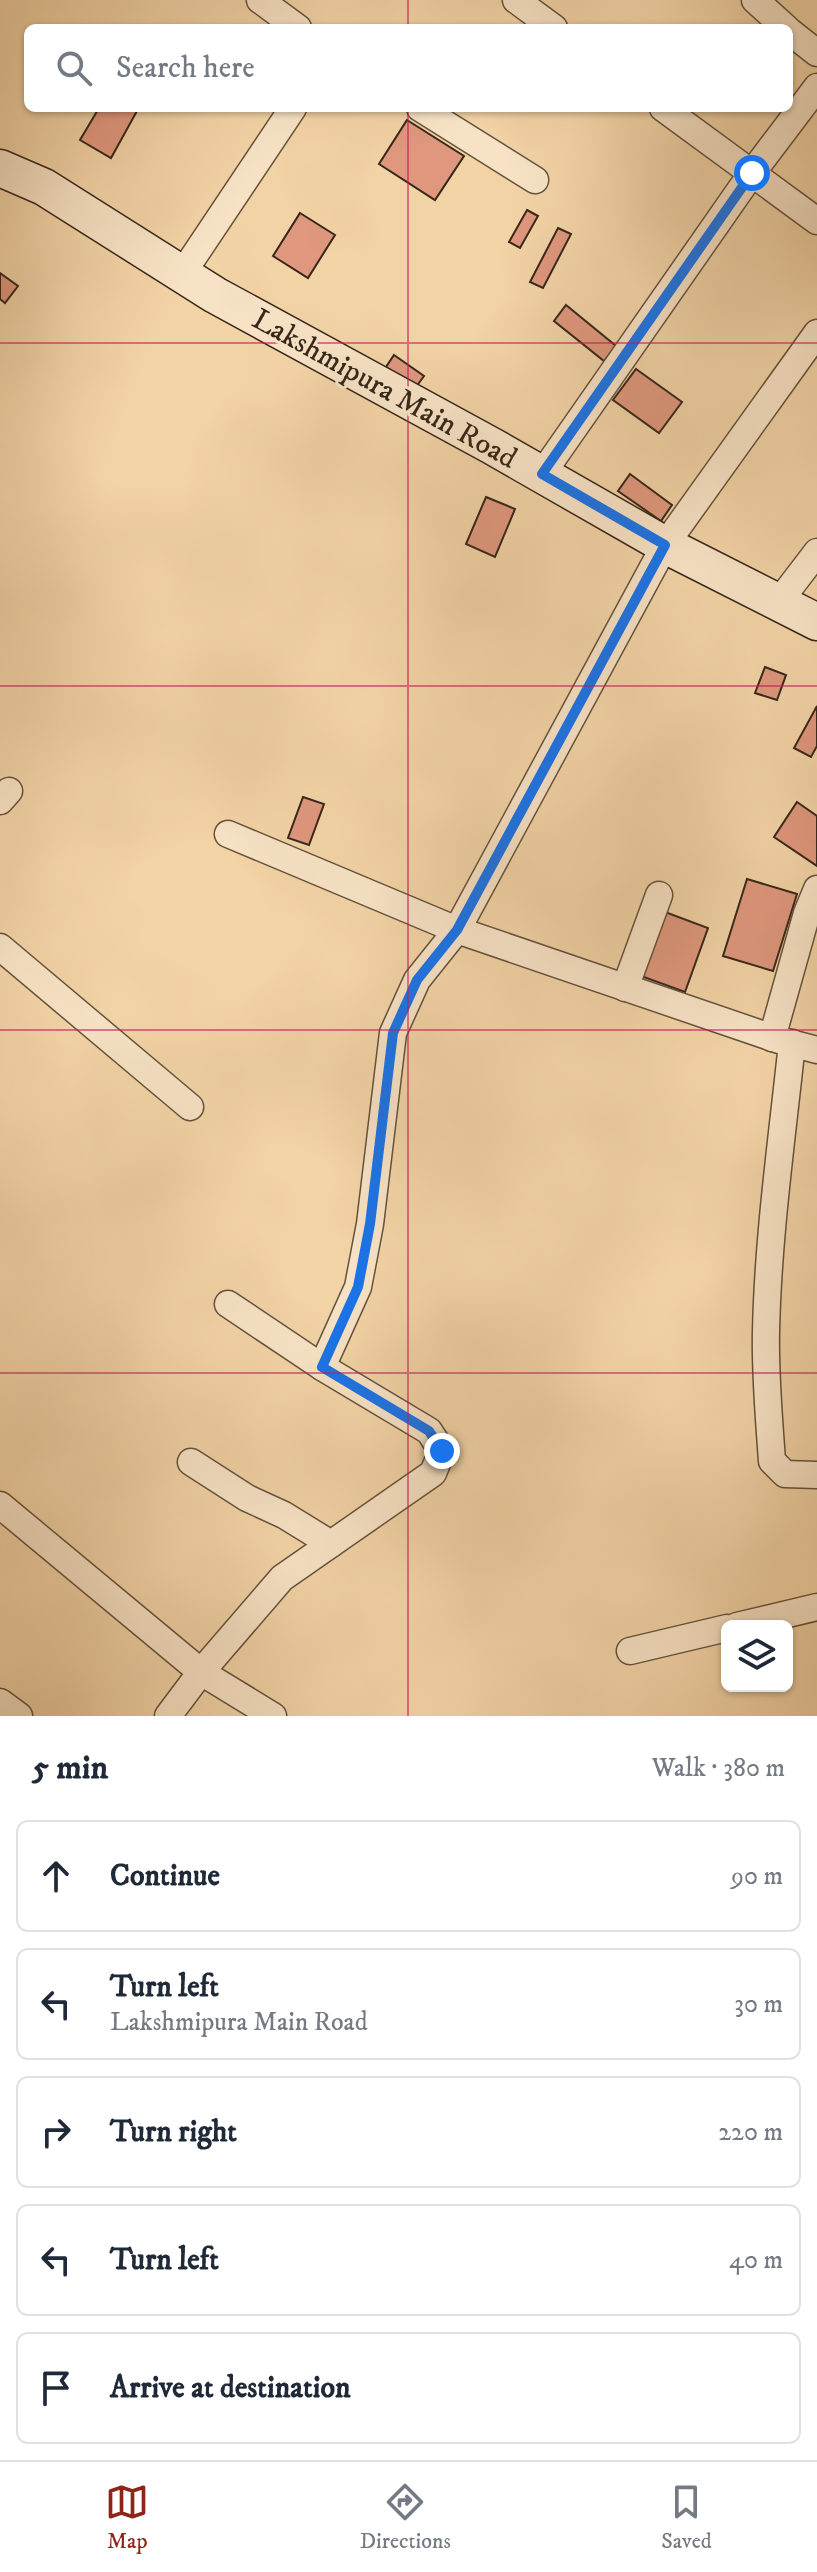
<!DOCTYPE html>
<meta charset="utf-8">
<style>
:root{--surface:#fff;--page:#f2f2f3;--text:#1f2937;--muted:#747a83;--line:#e0e1e3;--accent:#8f2418}
body{margin:0;font-family:"IM FELL DW Pica",serif;background:var(--page);color:var(--text)}
.controls{position:absolute;right:24px;bottom:24px;display:grid;overflow:hidden;border-radius:12px;box-shadow:0 2px 6px #0004}
.controls button{width:72px;height:72px;display:grid;place-items:center;padding:0;border:0;border-bottom:2px solid var(--line);background:var(--surface);color:var(--text);font:40px sans-serif}
.stop{position:absolute;width:24px;height:24px;margin:-18px;border:6px solid #1a73e8;border-radius:50%;background:#fff}
.stop.end{background:#1a73e8;border-color:#fff;box-shadow:0 2px 8px #0008}
.list{margin:0;padding:0;list-style:none}
h2{display:flex;justify-content:space-between;align-items:center;height:104px;margin:0;padding:0 32px;font-size:34px}
h2 small{font-size:26px;font-weight:400;color:var(--muted)}
.list li{display:grid;grid-template-columns:52px 1fr auto;gap:24px;align-items:center;box-sizing:border-box;height:112px;margin:0 16px 16px;padding:0 16px;border:2px solid var(--line);border-radius:12px}
.list b{display:block;font-size:30px;white-space:nowrap}
.list p{margin:0;font-size:26px;white-space:nowrap;color:var(--muted)}
.list em{font-size:26px;font-style:normal;color:var(--muted)}
.icon{flex:none;width:44px;height:44px;fill:none;stroke:currentColor;stroke-width:2;stroke-linecap:round;stroke-linejoin:round}
.map{position:relative;flex:none;width:817px;height:1716px;overflow:hidden}
.search{position:absolute;background:var(--surface);box-shadow:0 2px 6px #0004;left:24px;right:24px;top:24px;height:88px;display:flex;align-items:center;gap:20px;box-sizing:border-box;padding:0 28px;border-radius:12px;color:var(--muted);font-size:30px}
.sheet{height:744px;background:var(--surface)}
nav{display:flex;justify-content:space-around;align-items:center;box-sizing:border-box;height:112px;border-top:2px solid var(--line);background:var(--surface);font-size:22px;color:var(--muted)}
nav a{display:grid;justify-items:center;gap:4px}
nav .on{color:var(--accent)}
.map>svg:first-child{display:block}
.building{fill:#df977d;stroke:#362719;stroke-width:2}
.lines{fill:none;stroke-linecap:round;stroke-linejoin:round}
.minor-casing{stroke:#65523c;stroke-width:29}
.secondary-casing{stroke:#362719;stroke-width:39}
.minor{stroke:#f7e2c5;stroke-width:26}
.secondary{stroke:#f7e2c5;stroke-width:36}
.route{stroke:#1a73e8;stroke-width:10}
.grid{fill:none;stroke:#c2185b;stroke-width:2;stroke-opacity:0.55}
.labels{text-anchor:middle;stroke-width:6;stroke-linejoin:round;paint-order:stroke}
.street-label{font-size:30px;fill:#362719;stroke:#f7e2c5}
</style>
<div class="map">
<svg width="817" height="1716" viewBox="0 0 817 1716">
<rect width="100%" height="100%" fill="#f2d3a6"/>
<filter id="stains"><feTurbulence type="fractalNoise" baseFrequency=".0025" numOctaves="4"/><feColorMatrix values="0 0 0 0 .2 0 0 0 0 .09 0 0 0 0 .02 0 0 0 .5 -.17"/></filter>
<radialGradient id="worn" r=".72"><stop offset=".6" stop-color="#630" stop-opacity="0"/><stop offset="1" stop-color="#630" stop-opacity=".3"/></radialGradient>
<g class="building">
<polygon points="99,108 131,108 137,111 111,158 80,140"/>
<polygon points="407,120 464,156 435,200 379,164"/>
<polygon points="527,210 538,216 520,248 509,242"/>
<polygon points="300,213 335,235 308,278 273,256"/>
<polygon points="558,228 571,234 543,288 530,282"/>
<polygon points="0,273 18,286 5,303 0,299"/>
<polygon points="566,305 616,346 604,361 554,321"/>
<polygon points="394,355 424,376 416,387 386,367"/>
<polygon points="636,369 682,402 659,433 613,400"/>
<polygon points="630,474 672,505 661,521 618,491"/>
<polygon points="486,497 515,509 495,557 466,544"/>
<polygon points="765,667 786,675 777,700 755,693"/>
<polygon points="817,706 817,746 811,757 794,748"/>
<polygon points="303,797 324,804 309,845 288,838"/>
<polygon points="797,802 817,816 817,866 774,837"/>
<polygon points="747,879 797,894 773,971 723,956"/>
<polygon points="665,912 708,928 685,992 641,976"/>
</g>
<g class="lines">
<g class="minor-casing">
<g id="minor">
<polyline points="260,0 298,28"/>
<polyline points="516,0 554,28"/>
<polyline points="755,0 786,28"/>
<polyline points="789,31 817,53"/>
<polyline points="420,108 535,180"/>
<polyline points="663,108 817,221"/>
<polyline points="182,274 293,108"/>
<polyline points="542,474 752,173 817,87"/>
<polyline points="778,603 817,552"/>
<polyline points="0,801 9,791"/>
<polyline points="228,834 457,930 779,1040 817,1050"/>
<polyline points="0,947 190,1107"/>
<polyline points="625,988 659,895"/>
<polyline points="772,1038 807,913 817,889"/>
<path d="M792,1043c-10,96 -24,192 -26,289 -1,43 3,86 6,129l13,13 32,1"/>
<polyline points="228,1304 322,1367"/>
<polyline points="191,1462 247,1498 284,1515 331,1544"/>
<polyline points="0,1505 201,1672 273,1716"/>
<polyline points="737,1626 817,1607"/>
<polyline points="630,1651 727,1628"/>
<polyline points="0,1702 19,1716"/>
<polyline points="168,1716 201,1672 282,1578 433,1473 442,1451 429,1431 322,1367 358,1287 370,1224 393,1033 417,980 457,930 665,545 817,333"/>
</g>
</g>
<g class="secondary-casing">
<polyline id="secondary" points="0,168 44,187 215,295 492,446 665,545 817,622"/>
</g>
<use href="#minor" class="minor"/>
<use href="#secondary" class="secondary"/>
</g>
<g class="lines">
<polyline class="route" points="442,1451 429,1431 322,1367 358,1287 370,1224 393,1033 417,980 457,930 665,545 542,474 752,173"/>
</g>
<path class="grid" d="M408,0v28M408,108v1608M0,343h817M0,686h817M0,1030h817M0,1373h817"/>
<g class="labels">
<g class="street-label">
<text transform="translate(385 388) rotate(29)" y="10">Lakshmipura Main Road</text>
</g>
</g>
<rect width="100%" height="100%" filter="url(#stains)"/>
<rect width="100%" height="100%" fill="url(#worn)"/>
</svg>
<div class="controls">
<button><svg class="icon" aria-label="layers" viewBox="0 0 24 24"><path d="M12 4l9 5-9 5-9-5zM3 14l9 5 9-5"/></svg></button>
</div>
<div class="stop" style="left:752px;top:173px"></div>
<div class="stop end" style="left:442px;top:1451px"></div>
<div class="search"><svg class="icon" aria-label="search" viewBox="0 0 24 24"><circle cx="10" cy="10" r="6"/><path d="M15 15l6 6"/></svg>Search here</div>
</div>
<section class="sheet">
<h2>5 min<small>Walk · 380 m</small></h2>
<ul class="list">
<li><svg class="icon" aria-label="ahead" viewBox="0 0 24 24"><path d="M12 20V5M6 11l6-6 6 6"/></svg><div><b>Continue</b></div><em>90 m</em></li>
<li><svg class="icon" aria-label="left" viewBox="0 0 24 24"><path d="M17 20v-9H6M10 6l-5 5 5 5"/></svg><div><b>Turn left</b><p>Lakshmipura Main Road</p></div><em>30 m</em></li>
<li><svg class="icon" aria-label="right" viewBox="0 0 24 24"><path d="M7 20v-9h11M14 6l5 5-5 5"/></svg><div><b>Turn right</b></div><em>220 m</em></li>
<li><svg class="icon" aria-label="left" viewBox="0 0 24 24"><path d="M17 20v-9H6M10 6l-5 5 5 5"/></svg><div><b>Turn left</b></div><em>40 m</em></li>
<li><svg class="icon" aria-label="arrive" viewBox="0 0 24 24"><path d="M6 21V4h12l-3 4 3 4H6"/></svg><div><b>Arrive at destination</b></div></li>
</ul>
</section>
<nav>
<a class="on"><svg class="icon" aria-label="map" viewBox="0 0 24 24"><path d="M3 6l6-2 6 2 6-2v14l-6 2-6-2-6 2zM9 4v14M15 6v14"/></svg>Map</a>
<a><svg class="icon" aria-label="directions" viewBox="0 0 24 24"><path d="M12 3l9 9-9 9-9-9zM9 14v-3h6M13 9l2 2-2 2"/></svg>Directions</a>
<a><svg class="icon" aria-label="saved" viewBox="0 0 24 24"><path d="M7 4h10v16l-5-4-5 4z"/></svg>Saved</a>
</nav>
